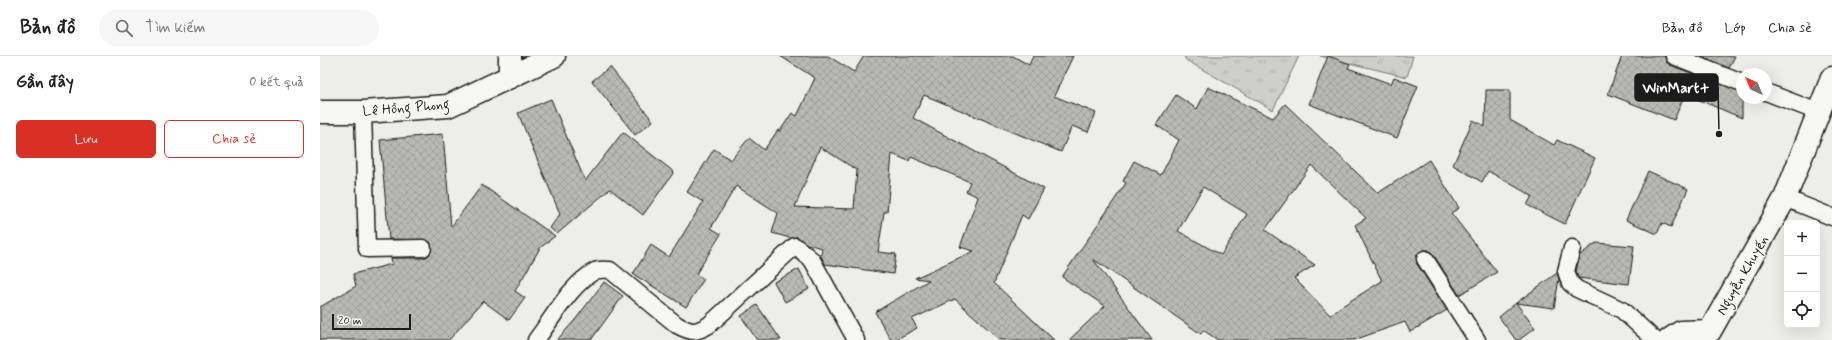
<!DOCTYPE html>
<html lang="vi">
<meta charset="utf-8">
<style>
:root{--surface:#fff;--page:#f6f6f6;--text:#202124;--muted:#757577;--line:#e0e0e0;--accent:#d93025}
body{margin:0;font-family:Mynerve,sans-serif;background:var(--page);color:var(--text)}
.controls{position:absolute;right:12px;bottom:12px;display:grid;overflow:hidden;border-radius:6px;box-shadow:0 4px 16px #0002}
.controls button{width:36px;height:36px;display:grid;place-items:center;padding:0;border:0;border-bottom:1px solid var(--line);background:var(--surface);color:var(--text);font:20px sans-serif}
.compass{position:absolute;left:1416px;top:12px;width:36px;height:36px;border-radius:50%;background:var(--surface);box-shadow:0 4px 16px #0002;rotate:316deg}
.scale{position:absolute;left:12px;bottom:10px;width:79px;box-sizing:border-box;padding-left:4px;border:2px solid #1c1c1c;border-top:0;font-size:11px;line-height:14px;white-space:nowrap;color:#1c1c1c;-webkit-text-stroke:3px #f6f6f2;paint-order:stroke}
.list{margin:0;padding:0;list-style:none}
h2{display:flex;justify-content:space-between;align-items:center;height:52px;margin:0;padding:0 16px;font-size:17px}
h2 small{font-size:13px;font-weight:400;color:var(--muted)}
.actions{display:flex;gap:8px;padding:12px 16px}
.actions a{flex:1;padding:9px 0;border:1px solid var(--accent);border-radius:6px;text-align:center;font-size:14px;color:var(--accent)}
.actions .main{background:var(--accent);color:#fff}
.icon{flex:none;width:22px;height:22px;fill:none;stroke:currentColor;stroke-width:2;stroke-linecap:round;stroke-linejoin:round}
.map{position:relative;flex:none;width:1512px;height:284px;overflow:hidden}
header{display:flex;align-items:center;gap:24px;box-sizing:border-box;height:56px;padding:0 20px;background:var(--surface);border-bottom:1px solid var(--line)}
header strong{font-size:19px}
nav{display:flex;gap:22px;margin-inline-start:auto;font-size:14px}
.search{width:280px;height:36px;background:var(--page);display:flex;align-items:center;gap:10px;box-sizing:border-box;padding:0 14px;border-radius:22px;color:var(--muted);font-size:15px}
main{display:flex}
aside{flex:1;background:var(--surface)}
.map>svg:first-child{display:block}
.park{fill:url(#park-tufts);stroke:#757574}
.building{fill:url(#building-cross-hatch);stroke:#1c1c1c;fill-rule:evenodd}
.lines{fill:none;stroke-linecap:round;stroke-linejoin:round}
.service-casing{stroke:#1c1c1c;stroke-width:19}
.minor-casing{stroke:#1c1c1c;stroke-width:25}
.secondary-casing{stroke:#1c1c1c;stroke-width:25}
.service{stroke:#f6f6f2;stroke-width:16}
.minor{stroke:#f6f6f2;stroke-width:22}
.secondary{stroke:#f6f6f2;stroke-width:22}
.labels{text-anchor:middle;stroke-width:3;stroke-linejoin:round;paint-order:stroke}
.street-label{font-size:14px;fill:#1c1c1c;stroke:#f6f6f2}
.leader{fill:none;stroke:#1c1c1c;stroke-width:1.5}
.callout-dot{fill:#1c1c1c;stroke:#f6f6f2;stroke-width:1.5}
.callout{fill:#1c1c1c;stroke:#1c1c1c;stroke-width:1.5}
.callout-label{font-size:15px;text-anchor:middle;font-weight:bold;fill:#fff}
</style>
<header>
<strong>Bản đồ</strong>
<div class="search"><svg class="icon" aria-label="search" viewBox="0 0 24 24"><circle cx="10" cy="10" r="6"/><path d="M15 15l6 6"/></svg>Tìm kiếm</div>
<nav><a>Bản đồ</a><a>Lớp</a><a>Chia sẻ</a></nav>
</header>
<main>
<aside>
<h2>Gần đây<small>0 kết quả</small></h2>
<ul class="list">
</ul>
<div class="actions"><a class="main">Lưu</a><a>Chia sẻ</a></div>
</aside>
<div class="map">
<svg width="1512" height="284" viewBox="0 0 1512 284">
<defs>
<pattern id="park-tufts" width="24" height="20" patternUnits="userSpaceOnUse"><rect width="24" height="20" fill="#cececb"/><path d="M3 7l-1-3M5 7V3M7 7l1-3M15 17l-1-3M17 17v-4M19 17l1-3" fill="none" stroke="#b0b0ae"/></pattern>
<pattern id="building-cross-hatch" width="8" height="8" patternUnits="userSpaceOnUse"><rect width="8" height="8" fill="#b9b9b6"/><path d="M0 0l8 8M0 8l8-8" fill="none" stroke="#9e9e9c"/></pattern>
</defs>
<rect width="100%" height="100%" fill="#edede9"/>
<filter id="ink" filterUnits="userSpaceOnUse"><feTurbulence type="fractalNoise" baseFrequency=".025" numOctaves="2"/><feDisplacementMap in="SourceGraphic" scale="8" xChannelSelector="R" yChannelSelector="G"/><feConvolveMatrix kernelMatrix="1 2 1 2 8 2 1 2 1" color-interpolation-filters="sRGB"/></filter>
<g filter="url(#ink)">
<g class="park">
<polygon points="864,0 979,0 953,54 866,4"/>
<polygon points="1000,0 1093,0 1087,21"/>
</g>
<g class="building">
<path d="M460,0h48l26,16 10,-16h149l16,9 4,-9h40l-19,40 42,17 -8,19 -16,-6 -11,26 -137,-57 -11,23 131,71 -16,30 -6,-4 -28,68 60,57h-54l-45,-41 -43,20 5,9 -22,12h-4l-16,-28 54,-32 -14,-2 59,-27 -14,-4 18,-50 -12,-6 4,-9 -59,-25 -2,4 -17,-7 -5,58h-3l-6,40 18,2 -3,20 -68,-10 -4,-8 1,-8 -15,-4 -10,-7 -7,1 -18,-5 6,-20 -42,-27 -25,42 10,6 -25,40 8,5 -18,28 -53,-33 18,-29 18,12 34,-55 -16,-10 27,-43 17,11 18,-22 15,12 14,-20 2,1 12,-18 5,3 18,-38zM500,91l37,23 -3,39 -59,-2z"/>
<polygon points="1008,0 1030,8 1028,12 1071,28 1074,21 1098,30 1077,82 989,48"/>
<polygon points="1302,0 1345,0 1346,6 1350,9 1422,36 1422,62 1365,38 1354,64 1288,38"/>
<polygon points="1380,0 1415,0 1409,12"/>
<polygon points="290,11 333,65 315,79 272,25"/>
<path d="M888,31l65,31 12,-14 93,89 51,-33 30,48 -8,5 46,59 -38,23 -26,-41 -4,-4h-5l-7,4v10l30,46 -37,22 -5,-10 -51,18h-136l-15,-10 -2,4 -108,-75 59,81h-83l36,-34 -43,-29 64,-94 -3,-2 11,-20 27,14 18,-35 -23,-15 20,-30 21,14zM991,109l55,53 -11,7 27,56 -43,27 -9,7 -36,-37 21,-13 -50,-35zM883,131l44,27 -26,41 -43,-24z"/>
<polygon points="1166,34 1190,34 1190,64 1234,89 1237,84 1275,102 1245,168 1207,149 1212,140 1168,115 1162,126 1133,109 1153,64 1165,70"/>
<polygon points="231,43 265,125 303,76 354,116 323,159 290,133 237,178 230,172 240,158 198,57"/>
<polygon points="123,78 131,171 162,129 235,180 220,192 195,235 205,242 189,264 163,245 129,284 0,284 0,251 36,230 33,218 72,208 71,202 103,202 108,200 111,196 111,187 107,184 69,183 60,84"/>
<polygon points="1328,115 1368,133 1351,171 1342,167 1337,178 1306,164"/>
<polygon points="1276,187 1314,190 1309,228 1258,222 1256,215 1260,199"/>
<polygon points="479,213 489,233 465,246 454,226"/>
<polygon points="1237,217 1239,223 1234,252 1196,247"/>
<polygon points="284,226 303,240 271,284 237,284 255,264"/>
<polygon points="1196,247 1215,272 1199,284 1196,284 1179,261"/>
<polygon points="437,249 461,284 437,284 421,260"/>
</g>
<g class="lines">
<g class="service-casing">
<g id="service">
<polyline points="1354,0 1422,27"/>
<polyline points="1446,36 1498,56"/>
<polyline points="43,56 47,193 103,192"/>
<polyline points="1465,142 1512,161"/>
<polyline points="1252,192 1246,215 1250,227 1257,233 1302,254 1335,284"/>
<polyline points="1105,203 1157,284"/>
<path d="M216,284c17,-22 34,-55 59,-69 4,-2 10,-1 15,-1l67,55c15,8 18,8 32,0l86,-79 17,14 44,80"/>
</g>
</g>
<g class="minor-casing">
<g id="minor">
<polyline points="190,0 190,21"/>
<polyline points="0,56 43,56 128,50 234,0"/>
</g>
</g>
<g class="secondary-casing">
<polyline id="secondary" points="1349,284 1361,276 1390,275 1465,142 1512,22"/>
</g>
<use href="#service" class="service"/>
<use href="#minor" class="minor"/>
<use href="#secondary" class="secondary"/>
</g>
</g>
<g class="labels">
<g class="street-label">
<text transform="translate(86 51) rotate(-5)" y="5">Lê Hồng Phong</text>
<text transform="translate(1422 219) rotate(-60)" y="5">Nguyễn Khuyến</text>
</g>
</g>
<path class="leader" d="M1399 78L1398 31"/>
<circle class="callout-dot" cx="1399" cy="78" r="4"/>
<rect class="callout" x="1315" y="18" width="83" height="27" rx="4"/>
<g class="callout-label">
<text x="1356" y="37">WinMart+</text>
</g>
</svg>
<div class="controls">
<button>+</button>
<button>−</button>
<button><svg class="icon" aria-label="locate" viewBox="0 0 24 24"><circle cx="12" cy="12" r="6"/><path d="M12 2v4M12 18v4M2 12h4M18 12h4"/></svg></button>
</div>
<svg class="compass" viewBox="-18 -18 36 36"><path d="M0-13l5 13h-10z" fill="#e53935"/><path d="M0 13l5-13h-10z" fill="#757577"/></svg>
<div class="scale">20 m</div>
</div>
</main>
